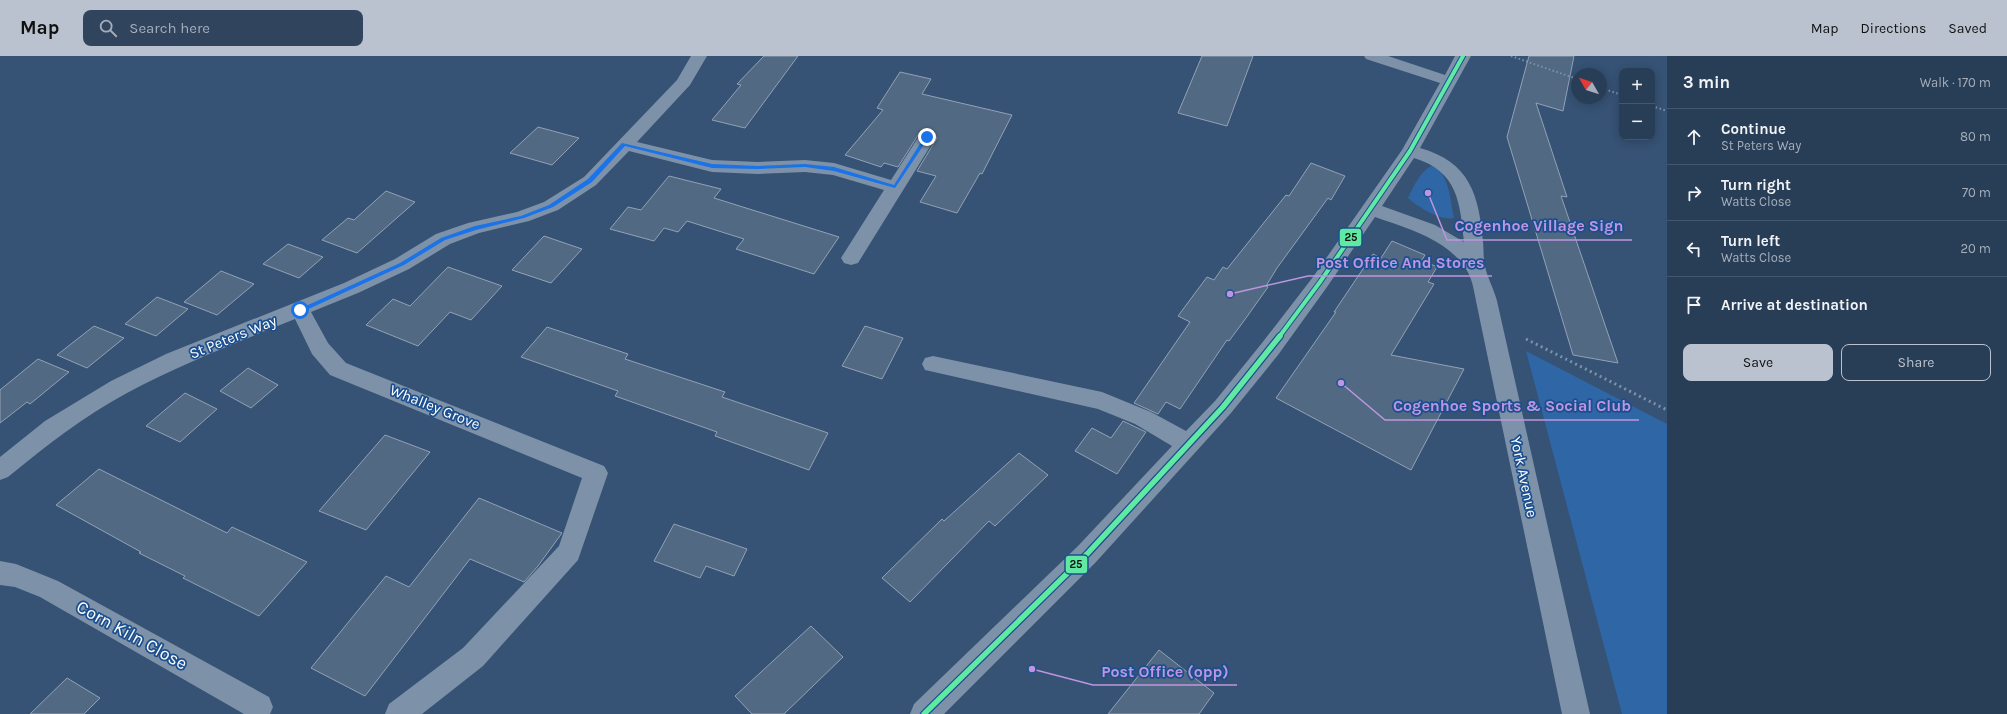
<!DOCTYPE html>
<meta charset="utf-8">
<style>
:root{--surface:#283e57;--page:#30455d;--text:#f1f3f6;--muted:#a5aeba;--line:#44576d;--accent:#b9c2ce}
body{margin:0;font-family:Karla,sans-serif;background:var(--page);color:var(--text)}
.controls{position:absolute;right:12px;top:12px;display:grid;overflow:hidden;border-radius:8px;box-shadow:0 2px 10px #0003}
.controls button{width:36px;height:36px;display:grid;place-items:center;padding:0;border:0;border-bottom:1px solid var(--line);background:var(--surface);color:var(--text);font:20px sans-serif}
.compass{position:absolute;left:1571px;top:12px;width:36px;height:36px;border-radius:50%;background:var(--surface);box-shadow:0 2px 10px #0003;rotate:309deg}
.stop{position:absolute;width:12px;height:12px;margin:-9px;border:3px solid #1a73e8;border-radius:50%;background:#fff}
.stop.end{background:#1a73e8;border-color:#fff;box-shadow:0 1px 4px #0008}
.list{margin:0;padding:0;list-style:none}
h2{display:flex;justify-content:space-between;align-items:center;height:52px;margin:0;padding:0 16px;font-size:17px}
h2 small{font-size:13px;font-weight:400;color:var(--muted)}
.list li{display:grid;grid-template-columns:26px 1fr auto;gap:12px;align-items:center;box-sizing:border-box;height:56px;padding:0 16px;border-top:1px solid var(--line)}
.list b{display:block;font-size:15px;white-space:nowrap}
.list p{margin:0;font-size:13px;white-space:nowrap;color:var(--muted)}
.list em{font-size:13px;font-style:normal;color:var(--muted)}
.actions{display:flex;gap:8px;padding:12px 16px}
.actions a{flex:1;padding:9px 0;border:1px solid var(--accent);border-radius:8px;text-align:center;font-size:14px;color:var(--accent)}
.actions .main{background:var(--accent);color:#111}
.icon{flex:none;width:22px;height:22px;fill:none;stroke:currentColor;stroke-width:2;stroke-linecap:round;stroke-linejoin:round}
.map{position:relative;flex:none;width:1667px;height:658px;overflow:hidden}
header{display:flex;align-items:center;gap:24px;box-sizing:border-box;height:56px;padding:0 20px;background:var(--accent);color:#111}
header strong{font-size:19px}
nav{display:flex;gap:22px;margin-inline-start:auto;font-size:14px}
.search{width:280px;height:36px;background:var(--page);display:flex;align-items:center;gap:10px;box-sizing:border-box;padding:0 14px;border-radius:8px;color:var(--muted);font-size:15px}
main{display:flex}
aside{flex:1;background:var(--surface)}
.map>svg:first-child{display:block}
.green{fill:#2f66a5}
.building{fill:#526984;stroke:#92a2b6}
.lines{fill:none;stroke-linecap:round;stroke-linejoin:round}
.path-far1{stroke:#7d92a8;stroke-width:2;stroke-dasharray:1.5 2.5;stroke-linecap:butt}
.path{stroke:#7d92a8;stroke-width:3;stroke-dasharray:2 3.5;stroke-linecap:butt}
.minor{fill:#7d92a8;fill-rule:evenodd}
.bus-1-far1-casing{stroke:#1b4f8f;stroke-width:6}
.bus-1-casing{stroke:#1b4f8f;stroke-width:8}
.bus-1-far1{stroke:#60e9a3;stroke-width:4}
.bus-1{stroke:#60e9a3;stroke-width:5.5}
.route{fill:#1a73e8}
.labels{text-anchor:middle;stroke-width:3.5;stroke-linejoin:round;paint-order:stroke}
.street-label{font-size:15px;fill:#fff;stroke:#1b4f8f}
.near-street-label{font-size:18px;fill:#fff;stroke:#1b4f8f}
.leader{fill:none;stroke:#bd96df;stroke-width:1.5}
.callout-dot{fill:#bd96df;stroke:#1b4f8f;stroke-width:1.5}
.callout-label{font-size:16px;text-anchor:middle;font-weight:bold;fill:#bd96df;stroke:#1b4f8f;stroke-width:3.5;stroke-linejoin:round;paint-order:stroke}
.line-badge{stroke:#1b4f8f;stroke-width:1.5}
.pale-badge-label{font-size:11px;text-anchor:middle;font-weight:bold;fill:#111}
</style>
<header>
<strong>Map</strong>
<div class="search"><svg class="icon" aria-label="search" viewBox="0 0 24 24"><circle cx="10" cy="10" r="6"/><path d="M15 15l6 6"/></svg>Search here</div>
<nav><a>Map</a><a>Directions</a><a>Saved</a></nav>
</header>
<main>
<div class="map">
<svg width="1667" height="658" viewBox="0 0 1667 658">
<rect width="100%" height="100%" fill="#365274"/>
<g class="green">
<path d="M1434,109c16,13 16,34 20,53 -14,3 -36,-11 -46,-20 6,-12 13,-29 26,-33z"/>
<polygon points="1526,295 1667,368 1667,658 1622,658"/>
</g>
<g class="building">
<polygon points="764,0 798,0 745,72 712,64 741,29 737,28"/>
<polygon points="1202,0 1253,0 1227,70 1178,57"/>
<polygon points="1529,0 1574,0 1563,55 1536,47 1567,141 1561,140 1618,307 1573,299 1507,81"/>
<polygon points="900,16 931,23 922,38 1012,59 982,118 980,117 957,157 920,146 936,120 917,115 937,82 933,76 920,76 898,111 884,107 881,111 845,99 883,54 877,52"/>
<polygon points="538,71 579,82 552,109 510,97"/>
<polygon points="1311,107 1345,120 1331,144 1328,142 1277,212 1266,230 1268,231 1246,262 1229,285 1227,284 1180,353 1166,346 1158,358 1134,347 1190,266 1178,260 1207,221 1214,224 1223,211 1227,213 1286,139 1289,140"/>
<polygon points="669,120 721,133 714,142 839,181 814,218 736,193 744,183 687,165 678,176 664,172 654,185 610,173 628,151 641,154"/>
<polygon points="386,135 415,146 357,197 322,184 348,162 354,164"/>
<polygon points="544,180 582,193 551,227 512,214"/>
<polygon points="1392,185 1425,199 1422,204 1437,211 1428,226 1434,228 1391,299 1464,313 1411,414 1276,342 1336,256 1334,256 1373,198 1381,202"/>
<polygon points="288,188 323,201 299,222 263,208"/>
<polygon points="448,211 502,230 471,264 450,256 418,290 366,269 393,243 410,250"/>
<polygon points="221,215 254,228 217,259 184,246"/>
<polygon points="157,241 188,253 156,280 125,268"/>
<polygon points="94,270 124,282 87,312 57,299"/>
<polygon points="865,270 903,282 882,323 842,310"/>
<polygon points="547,271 628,298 625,303 725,336 722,341 828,377 809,414 715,380 717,376 615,340 618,335 521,301"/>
<polygon points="38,303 69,316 30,348 27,346 0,367 0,334"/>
<polygon points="248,312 278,329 251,352 220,335"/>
<polygon points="185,337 217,353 180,386 146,370"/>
<polygon points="1123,365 1146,376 1117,418 1075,395 1092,372 1111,382"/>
<polygon points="385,379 430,396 366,474 319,455"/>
<polygon points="1019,397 1048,419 995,470 989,465 910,546 882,522 942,463 944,465"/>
<polygon points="99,413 227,477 232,471 307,506 259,560 183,522 185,520 139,497 141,496 56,449"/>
<polygon points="479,442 562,477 538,510 524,526 470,503 365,640 311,612 386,520 409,531"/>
<polygon points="674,468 747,493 734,520 706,510 700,522 654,505"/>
<polygon points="811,570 843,601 784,658 752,658 735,640"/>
<polygon points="1159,594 1214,637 1199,658 1108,658"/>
<polygon points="67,622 100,642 84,658 30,658"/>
</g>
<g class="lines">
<g class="path-far1">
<polyline points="1511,0 1577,23"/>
<polyline points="1601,32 1622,39"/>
<polyline points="1652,50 1667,55"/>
</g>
<polyline class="path" points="1526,283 1667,354"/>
<g class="minor">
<path d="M691,0h16l-17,29 -53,57 75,18 46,2 47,-2 29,3 57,17 30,-47 6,-1 6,1 3,4 -78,126 -7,2 -7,-2 -3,-5 43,-68 -51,-15 -28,-3 -47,2 -46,-2 -83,-21 -33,34 -38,25 -29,11 -50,12 -29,11 -41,25 -51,24 -47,19 17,31 18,20 258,103 4,7 -30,87 -95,106 -61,48h-37l4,-10 74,-56 96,-102 23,-68 -252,-103 -18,-21 -17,-35c-57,23 -114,45 -168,74 -43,23 -81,53 -119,84l-8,3v-23l45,-36 66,-40 55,-27 178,-71 51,-24 41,-25 32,-11 49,-11 27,-10 40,-25 93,-97z"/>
<path d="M1364,0h24l57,19 10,-19h16l-51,92c50,14 59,47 63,94 1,8 0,16 2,24 2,11 9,23 12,35l93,413h-28l-86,-413c-2,-11 -4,-23 -10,-32 -19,-30 -60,-41 -91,-52l-48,70 -49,68 -47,58 -135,149 -152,152h-34l4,-10 164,-158 94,-100 -37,-22 -37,-15 -173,-39 -3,-6 3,-6 8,-2 169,36 49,20 35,19 29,-30 47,-58 51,-66 89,-127 38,-67 -74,-24zM1414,102c44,13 46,45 50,84l-29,-17 -53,-19z"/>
<polygon points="0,505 16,508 58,525 269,641 273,651 270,658 244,658 40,541 15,531 0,529"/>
</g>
<g class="bus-1-far1-casing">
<polyline id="bus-1-far1" points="1279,281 1320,226 1410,95 1463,0"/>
</g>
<g class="bus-1-casing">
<polyline id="bus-1" points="924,658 1087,498 1223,351 1280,280"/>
</g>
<use href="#bus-1-far1" class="bus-1-far1"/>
<use href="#bus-1" class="bus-1"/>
</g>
<polygon class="route" points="925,80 929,81 895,132 834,115 805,111 758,113 712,112 625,90 592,126 553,151 524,162 476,174 445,184 404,209 302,256 297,254 400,207 441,182 475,170 521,160 549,149 588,123 622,87 712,108 758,110 805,108 834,111 894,129"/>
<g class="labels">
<g class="street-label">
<text transform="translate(233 281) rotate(-22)" y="5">St Peters Way</text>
<text transform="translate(435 351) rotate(22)" y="5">Whalley Grove</text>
<text transform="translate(1524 421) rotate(78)" y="5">York Avenue</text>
</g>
<g class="near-street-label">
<text transform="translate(132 579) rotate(29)" y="6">Corn Kiln Close</text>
</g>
</g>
<path class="leader" d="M1428 137L1447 184H1632M1230 238L1308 220H1492M1341 327L1385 364H1639M1032 613L1093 629H1237"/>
<g class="callout-dot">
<circle cx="1428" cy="137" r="4"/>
<circle cx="1230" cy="238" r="4"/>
<circle cx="1341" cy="327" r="4"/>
<circle cx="1032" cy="613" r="4"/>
</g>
<g class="callout-label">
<text x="1539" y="175">Cogenhoe Village Sign</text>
<text x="1400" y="212">Post Office And Stores</text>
<text x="1512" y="355">Cogenhoe Sports &amp; Social Club</text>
<text x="1165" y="621">Post Office (opp)</text>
</g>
<g class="line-badge">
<rect x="1339" y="172" width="23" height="19" rx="4" fill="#60e9a3"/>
<rect x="1065" y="499" width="23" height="19" rx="4" fill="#60e9a3"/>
</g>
<g class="pale-badge-label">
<text x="1351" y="185">25</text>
<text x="1076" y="512">25</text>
</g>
</svg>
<div class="controls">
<button>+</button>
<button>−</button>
</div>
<svg class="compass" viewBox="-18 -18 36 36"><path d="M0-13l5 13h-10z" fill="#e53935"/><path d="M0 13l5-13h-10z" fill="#a5aeba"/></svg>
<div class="stop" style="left:300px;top:254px"></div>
<div class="stop end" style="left:927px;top:81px"></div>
</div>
<aside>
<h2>3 min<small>Walk · 170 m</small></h2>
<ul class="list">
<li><svg class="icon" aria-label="ahead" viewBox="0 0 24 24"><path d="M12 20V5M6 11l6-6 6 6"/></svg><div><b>Continue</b><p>St Peters Way</p></div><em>80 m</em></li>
<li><svg class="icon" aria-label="right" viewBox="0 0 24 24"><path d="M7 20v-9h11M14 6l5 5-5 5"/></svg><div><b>Turn right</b><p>Watts Close</p></div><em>70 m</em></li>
<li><svg class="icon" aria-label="left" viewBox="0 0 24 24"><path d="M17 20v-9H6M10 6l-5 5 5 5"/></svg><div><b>Turn left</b><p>Watts Close</p></div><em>20 m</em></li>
<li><svg class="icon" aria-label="arrive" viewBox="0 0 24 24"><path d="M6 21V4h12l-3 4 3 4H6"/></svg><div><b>Arrive at destination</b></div></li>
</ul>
<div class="actions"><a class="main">Save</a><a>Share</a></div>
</aside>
</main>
